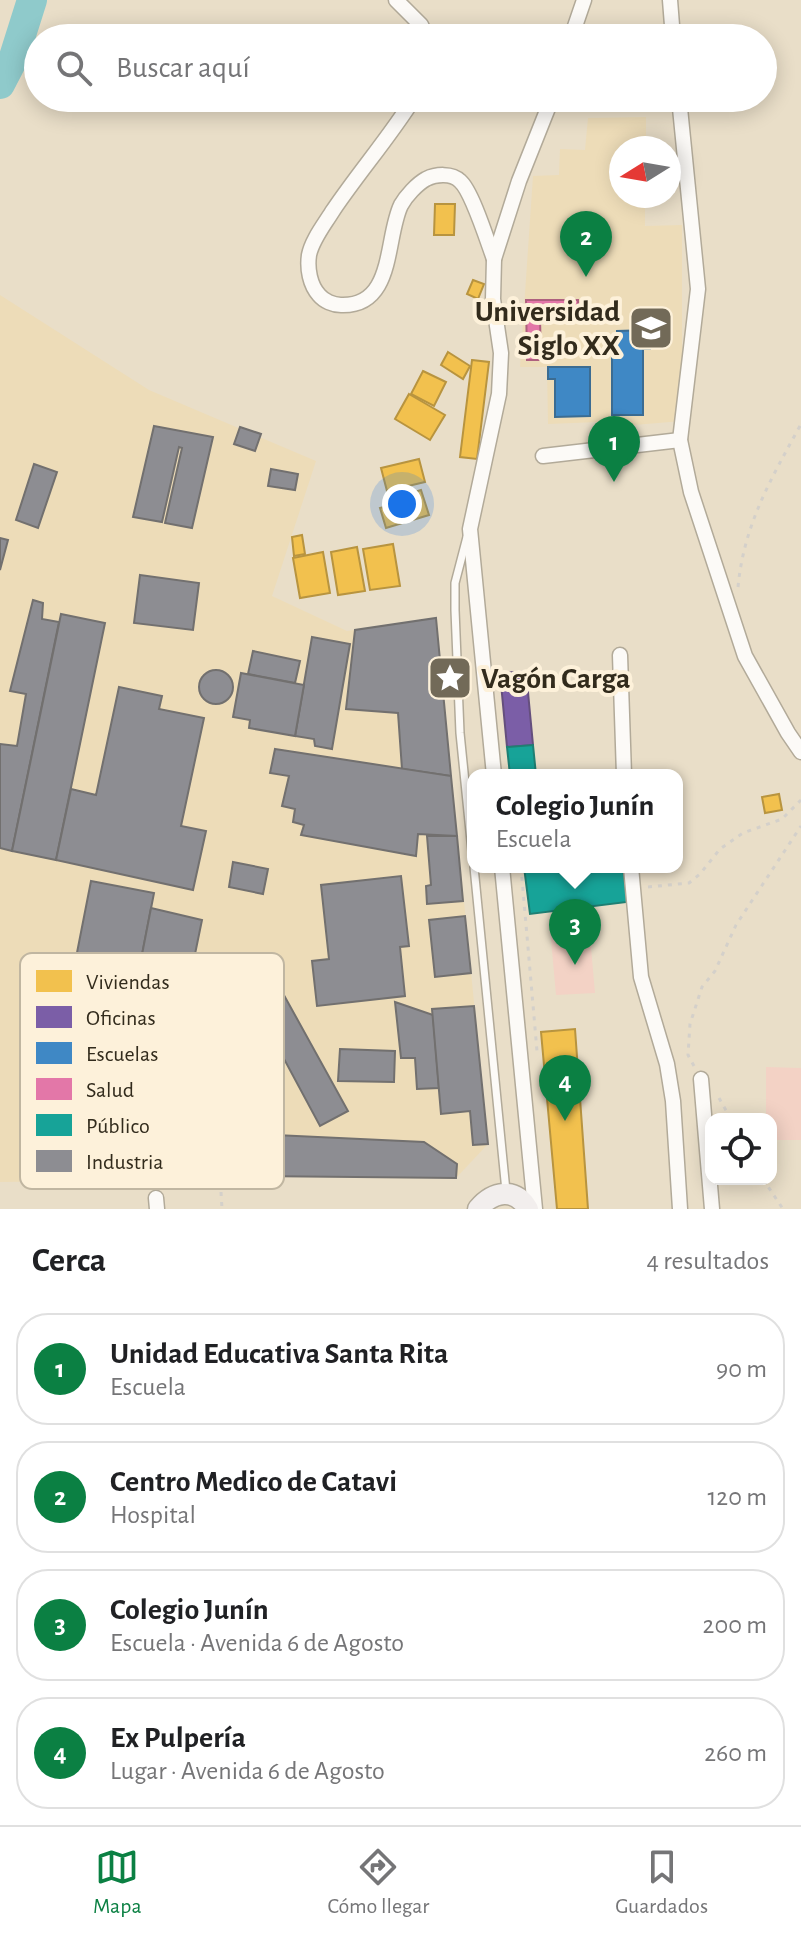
<!DOCTYPE html>
<html lang="es">
<meta charset="utf-8">
<style>
:root{--surface:#fff;--page:#f2f2f2;--text:#202124;--muted:#757577;--line:#e0e0e0;--accent:#0b8043}
body{margin:0;font-family:"Alegreya Sans",sans-serif;background:var(--page);color:var(--text)}
.controls{position:absolute;right:24px;bottom:24px;display:grid;overflow:hidden;border-radius:16px;box-shadow:0 4px 20px #0003}
.controls button{width:72px;height:72px;display:grid;place-items:center;padding:0;border:0;border-bottom:2px solid var(--line);background:var(--surface);color:var(--text);font:40px sans-serif}
.compass{position:absolute;left:609px;top:136px;width:72px;height:72px;border-radius:50%;background:var(--surface);box-shadow:0 4px 20px #0003;rotate:259deg}
.you{position:absolute;left:402px;top:504px;width:28px;height:28px;margin:-20px;border:6px solid #fff;border-radius:50%;background:#1a73e8;box-shadow:0 0 0 12px #1a73e833}
.badge{display:grid;place-items:center;width:52px;height:52px;border-radius:50%;background:var(--accent);color:#fff;font-size:26px;font-weight:700}
.pin{position:absolute;translate:-50% -66px;filter:drop-shadow(0 2px 4px #0008)}
.pin::after{content:'';position:absolute;top:42px;width:28px;height:24px;background:inherit;clip-path:polygon(0 0,100% 0,50% 100%)}
.popup{position:absolute;left:467px;top:769px;width:216px;height:104px;box-sizing:border-box;display:grid;place-content:center;border-radius:16px;background:var(--surface);filter:drop-shadow(0 2px 6px #0005);font-size:26px;white-space:nowrap;color:var(--muted)}
.popup b{font-size:30px;color:var(--text)}
.popup::after{content:'';position:absolute;left:50%;top:100%;margin-left:-16px;border:16px solid transparent;border-top-color:var(--surface)}
.list{margin:0;padding:0;list-style:none}
h2{display:flex;justify-content:space-between;align-items:center;height:104px;margin:0;padding:0 32px;font-size:34px}
h2 small{font-size:26px;font-weight:400;color:var(--muted)}
.list li{display:grid;grid-template-columns:52px 1fr auto;gap:24px;align-items:center;box-sizing:border-box;height:112px;margin:0 16px 16px;padding:0 16px;border:2px solid var(--line);border-radius:32px}
.list b{display:block;font-size:30px;white-space:nowrap}
.list p{margin:0;font-size:26px;white-space:nowrap;color:var(--muted)}
.list em{font-size:26px;font-style:normal;color:var(--muted)}
.icon{flex:none;width:44px;height:44px;fill:none;stroke:currentColor;stroke-width:2;stroke-linecap:round;stroke-linejoin:round}
.map{position:relative;flex:none;width:801px;height:1209px;overflow:hidden}
.search{position:absolute;background:var(--surface);box-shadow:0 4px 20px #0003;left:24px;right:24px;top:24px;height:88px;display:flex;align-items:center;gap:20px;box-sizing:border-box;padding:0 28px;border-radius:44px;color:var(--muted);font-size:30px}
.sheet{height:616px;background:var(--surface)}
nav{display:flex;justify-content:space-around;align-items:center;box-sizing:border-box;height:112px;border-top:2px solid var(--line);background:var(--surface);font-size:22px;color:var(--muted)}
nav a{display:grid;justify-items:center;gap:4px}
nav .on{color:var(--accent)}
.map>svg:first-child{display:block}
.built{fill:#eddcb8}
.green{fill:#f3d2c5}
.homes{fill:#f2c14e;stroke:#b8943f;stroke-width:2}
.offices{fill:#7b5ea7;stroke:#654f7d;stroke-width:2}
.schools{fill:#3f88c5;stroke:#3b6c92;stroke-width:2}
.health{fill:#e377a8;stroke:#ae607e;stroke-width:2}
.public{fill:#17a398;stroke:#1f7f73;stroke-width:2}
.industry{fill:#8d8d92;stroke:#72706f;stroke-width:2}
.lines{fill:none;stroke-linecap:round;stroke-linejoin:round}
.river{stroke:#8fcacb;stroke-width:30}
.service-casing{stroke:#b2aa99;stroke-width:10}
.minor-casing{stroke:#b2aa99;stroke-width:17}
.secondary-casing{stroke:#b2aa99;stroke-width:23}
.path{stroke:#d4d0ca;stroke-width:3;stroke-dasharray:4 6;stroke-linecap:butt}
.service{stroke:#fcfaf7;stroke-width:7}
.minor{stroke:#fcfaf7;stroke-width:14}
.secondary{stroke:#f2eeed;stroke-width:20}
.labels{text-anchor:middle;stroke-width:8;stroke-linejoin:round;paint-order:stroke}
.poi-label{font-size:30px;font-weight:bold;fill:#322b1c;stroke:#fdf1da;text-anchor:end}
.key{fill:#fdf1da;stroke:#c0b6a1;stroke-width:2}
.key-label{font-size:22px;fill:#322b1c}
</style>
<div class="map">
<svg width="801" height="1209" viewBox="0 0 801 1209">
<rect width="100%" height="100%" fill="#e9dec8"/>
<g class="built">
<polygon points="646,117 646,148 621,148 621,196 645,196 645,226 682,225 682,421 598,428 598,422 548,424 547,367 520,367 533,176 559,175 560,149 585,150 588,118"/>
<polygon points="0,295 149,390 316,461 272,596 347,631 436,618 488,1144 456,1178 252,1176 157,1167 156,1180 0,1182"/>
</g>
<g class="green">
<polygon points="589,925 595,993 556,995 550,928"/>
<polygon points="766,1067 801,1068 801,1140 771,1140 771,1119 766,1119"/>
</g>
<g class="homes">
<polygon points="435,204 455,204 454,235 434,235"/>
<polygon points="473,280 484,284 478,299 467,294"/>
<polygon points="448,352 470,366 463,379 441,365"/>
<polygon points="472,360 489,362 477,459 460,457"/>
<polygon points="423,371 446,382 434,406 411,394"/>
<polygon points="409,394 445,415 430,440 395,419"/>
<polygon points="419,459 425,482 387,491 381,468"/>
<polygon points="421,490 429,515 386,528 380,508 392,505 393,508 411,503 408,494"/>
<polygon points="302,535 305,554 294,556 292,537"/>
<polygon points="393,544 400,586 370,590 363,549"/>
<polygon points="357,547 365,591 338,595 331,552"/>
<polygon points="323,552 330,593 300,598 293,558"/>
<polygon points="779,794 782,810 765,813 762,797"/>
<polygon points="575,1029 588,1209 557,1209 541,1032"/>
</g>
<polygon class="offices" points="526,671 533,745 507,747 500,673"/>
<g class="schools">
<polygon points="650,330 650,349 643,349 643,415 612,415 612,357 617,357 617,331"/>
<polygon points="548,367 590,367 590,416 555,417 555,379 548,379"/>
</g>
<polygon class="health" points="526,300 578,300 578,317 540,318 541,360 527,360"/>
<g class="public">
<polygon points="533,745 536,775 510,775 507,747"/>
<polygon points="524,867 623,867 627,902 530,914"/>
</g>
<g class="industry">
<polygon points="154,426 213,437 192,528 165,523 182,448 179,447 162,522 133,517"/>
<polygon points="240,427 261,434 255,451 234,444"/>
<polygon points="34,464 57,472 38,528 16,520"/>
<polygon points="271,469 298,474 295,490 268,486"/>
<polygon points="0,538 8,540 0,570"/>
<polygon points="140,575 199,583 193,630 134,623"/>
<polygon points="33,600 43,603 42,619 59,622 12,851 0,848 0,744 17,746 26,694 10,691"/>
<polygon points="61,614 105,623 56,860 12,851"/>
<polygon points="436,618 451,776 402,769 398,713 346,709 355,630"/>
<polygon points="312,637 350,644 332,749 315,746 314,739 295,736"/>
<polygon points="253,651 300,661 295,683 248,674"/>
<circle cx="216" cy="687" r="17"/>
<polygon points="241,673 304,685 295,736 249,728 250,720 233,717"/>
<polygon points="119,687 162,696 159,709 204,718 181,826 206,831 193,890 56,860 71,789 96,795"/>
<polygon points="275,749 451,776 457,836 418,834 416,856 301,835 304,825 293,822 295,809 282,806 289,776 270,773"/>
<polygon points="427,836 457,836 463,901 427,904 426,886 431,885"/>
<polygon points="233,862 268,869 263,894 229,887"/>
<polygon points="401,876 409,946 400,947 405,996 317,1006 312,961 329,959 321,885"/>
<polygon points="91,881 154,893 121,1063 58,1050"/>
<polygon points="151,908 202,920 171,1071 121,1063"/>
<polygon points="465,916 471,973 435,977 429,920"/>
<polygon points="280,988 348,1111 320,1126 254,1003"/>
<polygon points="395,1002 433,1015 439,1088 417,1089 415,1058 401,1058"/>
<polygon points="474,1006 488,1144 473,1145 470,1111 441,1114 432,1009"/>
<polygon points="184,1009 211,1014 204,1050 177,1045"/>
<polygon points="340,1049 395,1051 394,1082 338,1081"/>
<polygon points="133,1132 135,1157 84,1160 83,1135"/>
<polygon points="252,1134 424,1142 457,1164 456,1178 252,1176"/>
</g>
<g class="lines">
<polyline class="river" points="0,84 14,57 32,0"/>
<g class="service-casing">
<g id="service">
<polyline points="467,537 455,583 455,610 460,733 473,861"/>
<polyline points="474,867 506,1191"/>
</g>
</g>
<g class="minor-casing">
<g id="minor">
<polyline points="396,0 421,25 427,38"/>
<polyline points="670,0 673,38"/>
<polyline points="571,38 584,0"/>
<path d="M414,98c-25,40 -56,75 -82,114 -8,13 -20,28 -23,43 -2,14 1,30 10,40 5,6 14,10 22,10 54,2 44,-67 60,-100 5,-9 16,-21 25,-26 10,-5 26,-6 34,2 12,10 28,62 34,78"/>
<polyline points="679,98 698,289 680,440 691,492 745,656 788,733 801,752"/>
<polyline points="543,456 680,440"/>
<polyline points="620,655 624,775"/>
<polyline points="494,775 470,529 499,394 501,353 493,299 494,259 519,181 552,98"/>
<polyline points="502,867 535,1209"/>
<polyline points="631,867 641,977 667,1064 673,1101 680,1209"/>
<polyline points="701,1079 712,1209"/>
<polyline points="156,1198 157,1209"/>
</g>
</g>
<g class="secondary-casing">
<path id="secondary" d="M478,1209c15,-18 37,-22 50,0"/>
</g>
<g class="path">
<path d="M738,587c6,-63 33,-108 63,-163"/>
<polyline points="521,867 537,1051"/>
<polyline points="648,887 689,883 700,874 720,849 743,833 782,819 801,800"/>
<polyline points="694,1066 688,1055 690,1024 702,987 715,971 736,925 801,826"/>
<polyline points="719,1098 731,1119"/>
<polyline points="763,1179 783,1209"/>
<polyline points="221,1192 222,1209"/>
</g>
<use href="#service" class="service"/>
<use href="#minor" class="minor"/>
<use href="#secondary" class="secondary"/>
</g>
<defs>
<g id="university-square" transform="scale(2.3)"><rect x="-9" y="-9" width="18" height="18" rx="4" fill="#726a58" stroke="#fdf1da"/><path d="M0-5L7-2L0 1L-7-2ZM-4 1L0 2.5L4 1V4Q0 6-4 4Z" fill="#fff"/></g>
<g id="sight-square" transform="scale(2.3)"><rect x="-9" y="-9" width="18" height="18" rx="4" fill="#726a58" stroke="#fdf1da"/><path d="M0-6L1.8-2.2L6-1.7L2.9 1.2L3.7 5.4L0 3.3L-3.7 5.4L-2.9 1.2L-6-1.7L-1.8-2.2Z" fill="#fff"/></g>
</defs>
<g fill-rule="evenodd">
<use href="#university-square" x="651" y="328"/>
<use href="#sight-square" x="450" y="678"/>
</g>
<g class="labels">
<g class="poi-label">
<text x="620" y="321">Universidad<tspan x="620" dy="34">Siglo XX</tspan></text>
<text x="481" y="688" text-anchor="start">Vagón Carga</text>
</g>
</g>
<rect x="20" y="953" width="264" height="236" rx="12" class="key"/>
<rect x="36" y="970" width="36" height="22" fill="#f2c14e"/>
<rect x="36" y="1006" width="36" height="22" fill="#7b5ea7"/>
<rect x="36" y="1042" width="36" height="22" fill="#3f88c5"/>
<rect x="36" y="1078" width="36" height="22" fill="#e377a8"/>
<rect x="36" y="1114" width="36" height="22" fill="#17a398"/>
<rect x="36" y="1150" width="36" height="22" fill="#8d8d92"/>
<g class="key-label">
<text x="86" y="989">Viviendas</text>
<text x="86" y="1025">Oficinas</text>
<text x="86" y="1061">Escuelas</text>
<text x="86" y="1097">Salud</text>
<text x="86" y="1133">Público</text>
<text x="86" y="1169">Industria</text>
</g>
</svg>
<div class="controls">
<button><svg class="icon" aria-label="locate" viewBox="0 0 24 24"><circle cx="12" cy="12" r="6"/><path d="M12 2v4M12 18v4M2 12h4M18 12h4"/></svg></button>
</div>
<svg class="compass" viewBox="-18 -18 36 36"><path d="M0-13l5 13h-10z" fill="#e53935"/><path d="M0 13l5-13h-10z" fill="#757577"/></svg>
<div class="you"></div>
<div class="pin badge" style="left:614px;top:482px">1</div>
<div class="pin badge" style="left:586px;top:277px">2</div>
<div class="pin badge" style="left:575px;top:965px">3</div>
<div class="popup"><b>Colegio Junín</b>Escuela</div>
<div class="pin badge" style="left:565px;top:1121px">4</div>
<div class="search"><svg class="icon" aria-label="search" viewBox="0 0 24 24"><circle cx="10" cy="10" r="6"/><path d="M15 15l6 6"/></svg>Buscar aquí</div>
</div>
<section class="sheet">
<h2>Cerca<small>4 resultados</small></h2>
<ul class="list">
<li><span class="badge">1</span><div><b>Unidad Educativa Santa Rita</b><p>Escuela</p></div><em>90 m</em></li>
<li><span class="badge">2</span><div><b>Centro Medico de Catavi</b><p>Hospital</p></div><em>120 m</em></li>
<li><span class="badge">3</span><div><b>Colegio Junín</b><p>Escuela · Avenida 6 de Agosto</p></div><em>200 m</em></li>
<li><span class="badge">4</span><div><b>Ex Pulpería</b><p>Lugar · Avenida 6 de Agosto</p></div><em>260 m</em></li>
</ul>
</section>
<nav>
<a class="on"><svg class="icon" aria-label="map" viewBox="0 0 24 24"><path d="M3 6l6-2 6 2 6-2v14l-6 2-6-2-6 2zM9 4v14M15 6v14"/></svg>Mapa</a>
<a><svg class="icon" aria-label="directions" viewBox="0 0 24 24"><path d="M12 3l9 9-9 9-9-9zM9 14v-3h6M13 9l2 2-2 2"/></svg>Cómo llegar</a>
<a><svg class="icon" aria-label="saved" viewBox="0 0 24 24"><path d="M7 4h10v16l-5-4-5 4z"/></svg>Guardados</a>
</nav>
